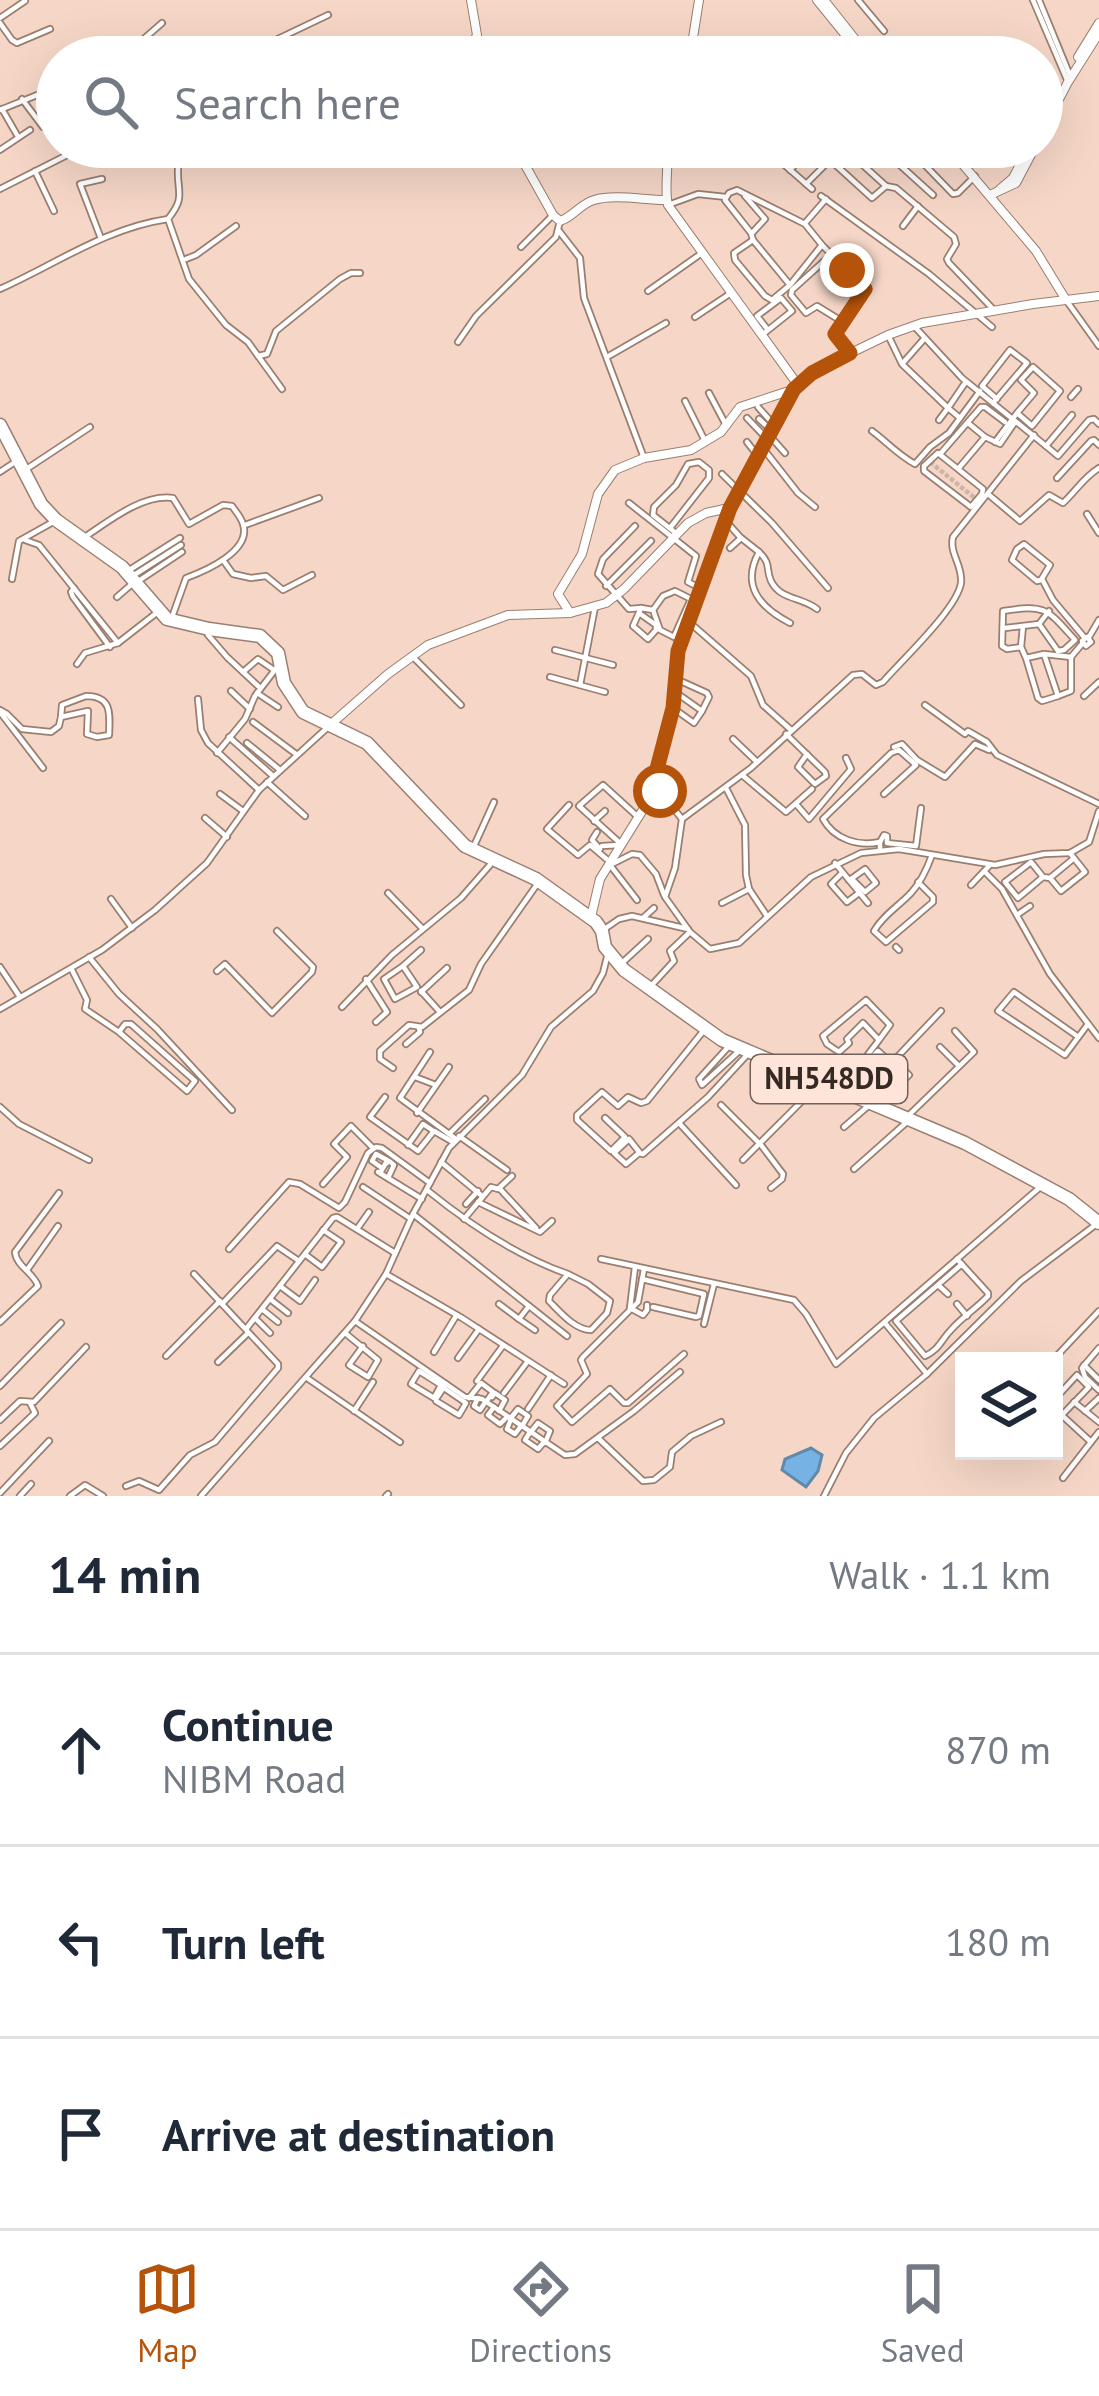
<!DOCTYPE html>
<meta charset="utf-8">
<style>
:root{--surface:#fff;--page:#f2f2f3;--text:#1f2937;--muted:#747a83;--line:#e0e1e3;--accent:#b45309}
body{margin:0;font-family:"PT Sans",sans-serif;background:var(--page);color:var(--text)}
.controls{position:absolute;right:36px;bottom:36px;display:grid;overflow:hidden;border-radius:0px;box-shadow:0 12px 48px #0002}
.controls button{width:108px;height:108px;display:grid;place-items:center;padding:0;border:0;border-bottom:3px solid var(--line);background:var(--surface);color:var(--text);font:60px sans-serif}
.stop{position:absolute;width:36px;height:36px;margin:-27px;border:9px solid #b45309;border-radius:50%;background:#fff}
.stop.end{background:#b45309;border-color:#fff;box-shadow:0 3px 12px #0008}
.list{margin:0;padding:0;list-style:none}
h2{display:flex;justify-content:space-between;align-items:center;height:156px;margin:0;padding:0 48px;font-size:51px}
h2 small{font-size:39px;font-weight:400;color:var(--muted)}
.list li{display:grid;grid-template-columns:78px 1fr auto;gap:36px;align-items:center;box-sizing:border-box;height:192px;padding:0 48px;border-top:3px solid var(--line)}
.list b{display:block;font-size:45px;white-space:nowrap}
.list p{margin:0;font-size:39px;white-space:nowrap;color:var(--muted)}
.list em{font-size:39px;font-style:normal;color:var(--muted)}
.icon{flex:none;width:66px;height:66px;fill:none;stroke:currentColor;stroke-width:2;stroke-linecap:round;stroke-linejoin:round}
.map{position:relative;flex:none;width:1099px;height:1496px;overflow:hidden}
.search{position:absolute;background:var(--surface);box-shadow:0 12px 48px #0002;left:36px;right:36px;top:36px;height:132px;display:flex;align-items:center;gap:30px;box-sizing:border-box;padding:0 42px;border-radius:66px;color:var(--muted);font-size:45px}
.sheet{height:732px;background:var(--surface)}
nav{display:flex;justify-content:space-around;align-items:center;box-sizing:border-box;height:168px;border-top:3px solid var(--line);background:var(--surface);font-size:33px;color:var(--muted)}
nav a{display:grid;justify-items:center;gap:6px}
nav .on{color:var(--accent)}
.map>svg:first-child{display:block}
.water{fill:#76b2e4;stroke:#6289aa;stroke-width:3}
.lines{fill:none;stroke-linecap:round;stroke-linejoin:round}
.street-tunnel{stroke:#cfb4a6;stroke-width:4.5;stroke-dasharray:4.5 2;stroke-linecap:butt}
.street-casing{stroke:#9a7e70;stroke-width:8}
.secondary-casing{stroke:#9a7e70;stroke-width:10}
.highway-casing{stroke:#9a7e70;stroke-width:15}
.street{stroke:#fff;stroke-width:4.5}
.secondary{stroke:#fff;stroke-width:8}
.highway{stroke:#fff;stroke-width:12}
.route{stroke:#b45309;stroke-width:15}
.labels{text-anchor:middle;stroke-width:12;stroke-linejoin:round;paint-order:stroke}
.shield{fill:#ffe5d9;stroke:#72615a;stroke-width:3}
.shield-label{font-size:30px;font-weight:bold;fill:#352923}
</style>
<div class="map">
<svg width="1099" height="1496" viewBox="0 0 1099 1496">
<rect width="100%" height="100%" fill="#f6d7c7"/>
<polygon class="water" points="811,1448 822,1455 818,1471 806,1487 782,1470 785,1459"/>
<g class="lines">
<polyline class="street-tunnel" points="930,462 976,499"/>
<g class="street-casing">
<g id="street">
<polyline points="858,0 884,31"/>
<polyline points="1033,0 1068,82"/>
<polyline points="1039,0 1071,78"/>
<polyline points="0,18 25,1"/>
<polyline points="0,23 12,40 17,43 50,29"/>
<polyline points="423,50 450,50 463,56"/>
<polyline points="123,57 162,23"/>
<polyline points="256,57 265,45 328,15"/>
<polyline points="22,99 43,127 57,126"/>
<polyline points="2,109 17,135"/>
<polyline points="0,110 57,87"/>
<path d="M181,147c0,3 -3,19 -3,22 -1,24 8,28 -10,50l21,60 37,46 22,17 34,47"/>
<polyline points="764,147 812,189"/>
<polyline points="816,147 872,198 886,186"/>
<polyline points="843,147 886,186 896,188 954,237 956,244 947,259 949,263 994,310"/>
<polyline points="880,147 933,195"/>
<polyline points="929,147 920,160 953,194 958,193 975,176"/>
<polyline points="0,150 30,130"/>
<polyline points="723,150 726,147"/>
<polyline points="774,156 783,147"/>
<polyline points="892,158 903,147"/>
<polyline points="790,170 802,157"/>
<polyline points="35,171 54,211"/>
<polyline points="806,184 825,165"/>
<polyline points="0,189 83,147"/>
<polyline points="745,196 765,219 753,232"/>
<polyline points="821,196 929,274 992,327"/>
<polyline points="668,205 698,194 726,197"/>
<polyline points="806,222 826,199"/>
<polyline points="903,226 918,206"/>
<polyline points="559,231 580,258 584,298 644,458"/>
<polyline points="100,236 80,184 102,179"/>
<polyline points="753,240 751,233 725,200 729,193 737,190 805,224 822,245 865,289 835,334 850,353"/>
<polyline points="521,247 553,215"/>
<polyline points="832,254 792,290 791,295 806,313 817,306 843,322"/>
<polyline points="186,259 196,255 236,226"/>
<polyline points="790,285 753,240 734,253 735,260 765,296 772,300 790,285 822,245"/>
<path d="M0,289c56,-25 106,-61 168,-70"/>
<polyline points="648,291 702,253"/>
<polyline points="1066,300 1099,346"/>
<polyline points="695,317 731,293"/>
<polyline points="914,326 962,378 1046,446 1072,415"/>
<polyline points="762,335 792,311 781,298 757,316 768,330"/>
<polyline points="888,335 901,362"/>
<polyline points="924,339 902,364 948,408 965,383"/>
<polyline points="458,342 476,316 556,237 560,221"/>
<polyline points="258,356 267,354 276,331 340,279 351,273 360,273"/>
<polyline points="607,357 666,323"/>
<polyline points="709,393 726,425"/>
<polyline points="1071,397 1078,389"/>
<polyline points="685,401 704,439"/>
<polyline points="993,403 1027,363 1010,350 982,386 997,399"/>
<polyline points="758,407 775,426"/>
<polyline points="747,418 767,439"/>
<polyline points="759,419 772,431"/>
<polyline points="939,420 948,408 960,418"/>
<polyline points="968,423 985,437"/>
<path d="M872,431c15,11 26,24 43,33l15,-17 19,-14 31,-42"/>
<polyline points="769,435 785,453"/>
<polyline points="747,442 757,455"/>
<polyline points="995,442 1017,413 1032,426 1060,391 1033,367 1021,380 1034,393 1017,413"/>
<polyline points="1046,446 1058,456 1089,420 1094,419 1099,424"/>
<polyline points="762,447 798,493 815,507"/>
<polyline points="941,453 981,407 985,407 1005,422"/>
<polyline points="958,469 983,489 982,494 971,507 924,471 924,466 938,453 958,469 985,437 1000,444 1015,422"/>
<polyline points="25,470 90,427"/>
<polyline points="0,472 15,462"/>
<polyline points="722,474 772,523 828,588"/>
<polyline points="1057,478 1091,441 1094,440 1099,445"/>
<path d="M988,494l32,27 29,-26 14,8c13,-12 20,-25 36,-35"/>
<polyline points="629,503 696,556 688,582 700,588"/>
<polyline points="1087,514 1099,533"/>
<path d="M725,520l15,17 19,15c-18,33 0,55 31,71"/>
<polyline points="245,525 319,498"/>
<polyline points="635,526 603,559 598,574 629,609 641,608 653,610 663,596 675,591 691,599 674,637 660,630 653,610"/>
<polyline points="670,528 709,478 709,470 699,462 688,464 676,485 654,507 653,515 677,534"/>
<path d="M85,537c25,-17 58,-43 88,-39l16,26 34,-19 9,1c4,6 9,11 11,18 9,27 -38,47 -57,54l-15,42"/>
<polyline points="25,540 39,545 118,643"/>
<polygon points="1024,544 1050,565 1041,580 1037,581 1012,560 1017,549"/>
<polyline points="730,548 741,538"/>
<path d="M759,552c13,13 6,15 12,29 9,19 31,16 46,28"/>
<polyline points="223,560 233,574 251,578 266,576 283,590 312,575"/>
<polyline points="131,569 180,538"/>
<polyline points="131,577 181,545"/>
<polyline points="12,579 19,541 53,522"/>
<polyline points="1042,579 1053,600 1084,637"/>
<polyline points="137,582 182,552"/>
<polyline points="606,586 651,541"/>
<polyline points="74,588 71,592 73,597 110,647"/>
<polyline points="117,597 132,584"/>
<polyline points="639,613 656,625 656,630 648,639 633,626 641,608"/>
<polyline points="689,622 751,676 763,705 790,729"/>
<polyline points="1039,624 1058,651"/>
<polyline points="1023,626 1021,647 1026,658"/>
<polyline points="1005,628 1039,624 1049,611"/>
<polyline points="208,635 227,657 258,686"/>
<polygon points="1087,637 1091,642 1086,646 1082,641"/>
<polyline points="1089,637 1099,620"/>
<path d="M1021,647l-14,2 -5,-3 1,-35c43,-7 44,-2 72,29l-11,10 -6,1"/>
<polyline points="555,650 613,665"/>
<polyline points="1044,654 1058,696 1071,691 1071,657 1082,644"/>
<polyline points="414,658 461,705"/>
<polyline points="77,664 85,653 118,643 159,611"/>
<polyline points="243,672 258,659 274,670"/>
<polyline points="550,677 605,692"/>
<polyline points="676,679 707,693 709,697 702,711 678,694"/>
<polyline points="580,685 595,607"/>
<polyline points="231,691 250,709"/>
<polyline points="257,693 278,707"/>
<path d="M86,696c26,0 24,17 23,39l-12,2 -10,-3 1,-23 -27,6 1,-12z"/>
<polyline points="1058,696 1042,701 1038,698 1026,658 1044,654 1071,657"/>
<polyline points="1084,696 1099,682"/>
<polyline points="198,699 201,730 208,743 259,790"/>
<polyline points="925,705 965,734 968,731 987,742 997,755 1099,804"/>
<polyline points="673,708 694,723 702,711"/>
<polyline points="0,710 7,714 22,729 51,732 59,726 61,717"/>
<polyline points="0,712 43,768"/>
<polyline points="253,722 296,754"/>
<polyline points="786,734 825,772 826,776 815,784 798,767 807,754"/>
<polyline points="229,737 273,776"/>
<polyline points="733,739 755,760"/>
<polyline points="247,743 280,770"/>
<polyline points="894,747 902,744 917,760 945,777 975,744 989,750"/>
<polyline points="217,753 245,719 255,696 278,666"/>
<polyline points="742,775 786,812 812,789"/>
<polyline points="267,782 305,816"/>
<polyline points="654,784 682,819 675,868 665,897 690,932"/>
<polyline points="726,788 745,825 746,875 749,889 767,916"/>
<polyline points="220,794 243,811"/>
<polyline points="796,804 809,819 851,769 846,758"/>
<polyline points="569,805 547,829 578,855 590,845 610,862"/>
<polyline points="205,818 227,837"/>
<path d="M682,819l69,-51 102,-93 9,-1 14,11 7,-3c19,-22 74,-73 78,-99 2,-18 -12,-29 -8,-46l81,-102"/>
<polyline points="594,821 605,811"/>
<polyline points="597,832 592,840 600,849"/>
<polyline points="880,842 884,835 887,836 887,843 916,846 921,808"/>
<polyline points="621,844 579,806 603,785 638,817"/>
<polyline points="474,846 494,802"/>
<polyline points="602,846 620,845"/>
<path d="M880,849v-7c-22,5 -46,-3 -57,-23l68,-66 8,-3 17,15 -32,29"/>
<polyline points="835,863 868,903"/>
<polyline points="612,864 632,854 640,855 656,874 664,895"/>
<polyline points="610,865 637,900"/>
<polyline points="985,872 1002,889 1050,974 1099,1038"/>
<polyline points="842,873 831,884 847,902 859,893"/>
<polyline points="1043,877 1018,898 1005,882 1031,862 1043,877 1050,878 1061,891 1085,872 1070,853"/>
<polyline points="1050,878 1073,859"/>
<polyline points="849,880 854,881 865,892 876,883 865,869 851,879"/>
<path d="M918,882l15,15v5l-47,40 -12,-11c9,-16 25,-25 37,-38 10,-11 16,-24 21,-38"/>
<polyline points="971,885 990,865"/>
<polyline points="388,893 422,928"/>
<polyline points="111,899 132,928"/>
<polyline points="722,903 749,889"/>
<polyline points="1017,915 1030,906"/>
<polyline points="643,918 654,908"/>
<polyline points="603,930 619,919 632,916 688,929"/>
<polyline points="896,947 899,950"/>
<polyline points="89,957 119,994 157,1029 232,1110"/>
<polyline points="622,963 648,939"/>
<polyline points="403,966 384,979 395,999 417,987 403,966 421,950"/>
<polyline points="0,967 20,997"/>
<polyline points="72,970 87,1000 85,1009 119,1032 187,1091 195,1081 131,1024 125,1024 119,1032"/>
<polyline points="217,971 225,964 272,1013 312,972 313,967 277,931"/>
<polyline points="366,979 387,1012 376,1022"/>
<polyline points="651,986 674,961 670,951 690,932 710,949 739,943 811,877 861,853 899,849 995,865 1044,854 1070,853 1089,842 1099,811"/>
<polyline points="421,991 440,1012"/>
<polyline points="421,992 447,968"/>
<polyline points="342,1007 392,955 461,898 490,865"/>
<polyline points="0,1009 102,950 155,910 207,863 259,790 327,728"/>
<polyline points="1077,1036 1014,992 998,1011 1065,1055 1088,1024"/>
<polyline points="406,1044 420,1032 419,1028"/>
<polyline points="730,1045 699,1079 702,1085 738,1052"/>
<polyline points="940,1047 959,1066"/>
<polyline points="430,1052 400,1098 456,1139"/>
<polyline points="393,1068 380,1059 380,1051 409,1025 422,1027 469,990 481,964 538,883"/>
<polyline points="882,1069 872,1057 878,1051 891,1063"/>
<polyline points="881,1074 896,1088 909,1075 894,1060"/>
<polyline points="415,1077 436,1085"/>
<polyline points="844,1086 879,1040 863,1023 847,1039 849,1043 839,1052 827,1044 823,1036 866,1000 890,1025 879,1040"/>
<polyline points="870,1086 879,1093 879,1102"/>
<polyline points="862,1094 941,1011"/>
<polyline points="385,1097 370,1117 418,1151 434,1131 453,1142"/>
<polyline points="721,1105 761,1145 783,1174 782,1179 771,1188"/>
<polyline points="0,1107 19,1124 89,1160"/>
<polyline points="417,1113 449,1067"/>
<polyline points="909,1115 974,1052 955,1031"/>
<polyline points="605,1118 625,1137 611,1151 577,1120 577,1115 602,1092 618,1106 628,1097 641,1103 647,1101 705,1029"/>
<polyline points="679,1123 736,1185"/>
<polyline points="844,1127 867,1107"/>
<polyline points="449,1134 485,1099"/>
<polyline points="459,1136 507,1170"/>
<polyline points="408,1145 423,1124 432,1130"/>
<polyline points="640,1153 629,1139 614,1153 626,1164 639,1153 643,1154 708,1097 746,1056"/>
<polyline points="743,1160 818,1085"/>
<polyline points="441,1162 482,1196"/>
<polyline points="387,1163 389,1161 394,1165 388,1178"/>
<polyline points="854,1169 908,1121"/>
<polyline points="378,1172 422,1199"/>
<polyline points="380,1173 387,1161 387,1160 376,1154 372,1161 382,1168"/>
<polyline points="323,1184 347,1157 334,1144 351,1126 373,1148"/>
<polyline points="363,1187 411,1219"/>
<polyline points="500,1189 536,1228"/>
<path d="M427,1190c42,34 89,66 141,84l-18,21 -1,6c11,11 26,29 42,29l16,-17 3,-12 -22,-17 -20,-10"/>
<polyline points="478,1202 540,1232 552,1221"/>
<polyline points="466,1204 478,1191"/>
<polyline points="413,1214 567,1336"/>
<polyline points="464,1219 491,1187 498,1189 512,1176"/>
<polyline points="357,1229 369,1212"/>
<polyline points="229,1249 289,1182 300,1184 339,1208 345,1202 368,1153 376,1147 382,1148 430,1183"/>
<polyline points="306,1255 322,1267 341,1242 323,1230"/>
<polyline points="601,1259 794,1300 806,1314 836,1364 1038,1189"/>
<path d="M957,1259l31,34v3c-11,12 -26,21 -37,34 -10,10 -12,20 -26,26l-29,-35 66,-57"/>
<polyline points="644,1269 638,1302 583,1357 581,1360 587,1374 557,1406 572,1422 610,1389 624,1403 628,1403 684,1354"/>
<polyline points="27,1270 58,1226"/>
<polyline points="386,1274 462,1318 564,1384"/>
<polyline points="642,1279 704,1294 699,1316 696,1317 653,1307"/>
<polyline points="938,1285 948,1294"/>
<polyline points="280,1286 300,1301 315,1280"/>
<polyline points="270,1299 288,1313"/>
<polyline points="222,1304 277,1246 299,1261"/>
<polyline points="499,1304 519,1319"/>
<polyline points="957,1304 967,1316"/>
<polyline points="529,1306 519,1319 535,1330"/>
<polyline points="630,1308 635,1267"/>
<polyline points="630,1308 643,1315 647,1310 647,1305"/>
<polyline points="262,1309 278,1322"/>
<polyline points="255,1318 270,1333"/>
<polyline points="355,1321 465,1397 482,1399 565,1455 575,1454 634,1411 680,1372"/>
<path d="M0,1322l38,-36c-4,-13 -22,-20 -23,-34l44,-59"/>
<polyline points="885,1323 927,1374"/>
<polyline points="704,1324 714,1284"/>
<polyline points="246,1329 333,1218 337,1217 395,1253"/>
<polyline points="345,1333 378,1360 368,1377 349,1365 363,1346"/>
<polyline points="1099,1348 1082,1368 1085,1377 1099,1390"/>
<polyline points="434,1352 456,1316"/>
<polyline points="166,1356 220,1301"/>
<polyline points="458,1358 479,1329"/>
<polyline points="1052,1361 1099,1311"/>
<polyline points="218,1362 248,1333"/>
<polyline points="1084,1365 1099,1380"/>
<polygon points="419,1371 441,1385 434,1398 411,1384"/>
<polyline points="307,1378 400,1442"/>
<polyline points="477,1381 502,1347"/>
<polyline points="0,1386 61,1323"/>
<polyline points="444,1388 466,1403 459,1415 436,1401 436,1399 446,1384"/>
<polyline points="504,1393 528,1361"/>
<polyline points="492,1397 495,1393 505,1400 499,1411"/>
<polyline points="469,1398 481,1383 493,1392 486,1402"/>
<polyline points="478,1398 474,1406 480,1410 484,1404"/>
<polyline points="1054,1400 1077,1375 1089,1387 1062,1415"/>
<polyline points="1074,1402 1099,1422"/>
<polyline points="494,1407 488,1415 500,1424 507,1417"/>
<polyline points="1054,1408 1091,1442 1099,1432"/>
<polyline points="528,1409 551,1375"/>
<polyline points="354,1411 373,1382"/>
<polyline points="1085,1411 1099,1398"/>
<polyline points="510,1419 518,1409 528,1416 522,1426"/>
<polyline points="511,1419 507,1429 515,1434 521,1426"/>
<polyline points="0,1420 20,1401 34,1402 86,1347"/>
<polyline points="530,1432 525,1440 538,1449 544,1442"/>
<polyline points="530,1433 538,1423 550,1431 545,1443"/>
<polyline points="598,1438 643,1481 654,1480 670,1467 672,1452 691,1436 721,1422"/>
<polyline points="0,1446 35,1413 30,1403"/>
<polyline points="1063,1478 1091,1442"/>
<polyline points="126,1486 139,1481 159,1490 190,1455 215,1442 278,1368 278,1364 194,1274"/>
<polyline points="0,1493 49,1441"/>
<polyline points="20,1496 31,1484"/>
<polyline points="70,1496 85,1485 103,1496"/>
<polyline points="201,1496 355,1321 386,1274 413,1214 449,1148 522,1075 551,1027 593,991 603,973 607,957"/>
<polyline points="386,1496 388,1494"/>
<polyline points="824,1496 846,1453 874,1418 927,1374 1021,1281 1094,1226"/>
</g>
</g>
<g class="secondary-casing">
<g id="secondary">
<polyline points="817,0 860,53 868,57"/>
<polyline points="824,0 866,53"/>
<polyline points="466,57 477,35 471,0"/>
<polyline points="690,57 699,0"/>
<polyline points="1078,57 1099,23"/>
<polyline points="1042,132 1068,82 1099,33"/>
<path d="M515,147l38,68 7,6c13,-4 20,-17 34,-21 20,-6 50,0 71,0"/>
<path d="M667,147c2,19 -3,43 1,58l130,180"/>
<polyline points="948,147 1036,251 1066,300"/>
<polyline points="1000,189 1013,178 1029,147"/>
<polyline points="990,195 1016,183 1035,147"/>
<polyline points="570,613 558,594 582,554 598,494 615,470 644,458 691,450 721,432 740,407 792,390"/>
<polyline points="330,725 388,674 428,645 508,615 570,613 606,603 624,589 688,523 706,513 729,508"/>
<polyline points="591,917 600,879 644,808 654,784 673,708 678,651 725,520 749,468 794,389 828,364 888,335 922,323 1033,304 1099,296"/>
</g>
</g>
<g class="highway-casing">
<polyline id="highway" points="0,425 41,504 56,520 122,567 167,619 209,629 260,636 278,653 284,683 303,712 367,743 465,846 536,879 596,922 602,931 605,947 624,970 722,1040 965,1143 1069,1199 1099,1223"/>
</g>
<use href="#street" class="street"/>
<use href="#secondary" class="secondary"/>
<use href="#highway" class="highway"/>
</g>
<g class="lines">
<polyline class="route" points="660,791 653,784 673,708 678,651 730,508 794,389 812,373 850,353 835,334 865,289 847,270"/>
</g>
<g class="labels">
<rect class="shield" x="751" y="1055" width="156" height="48" rx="9"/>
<g class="shield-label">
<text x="829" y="1089">NH548DD</text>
</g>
</g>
</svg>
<div class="controls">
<button><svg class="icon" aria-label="layers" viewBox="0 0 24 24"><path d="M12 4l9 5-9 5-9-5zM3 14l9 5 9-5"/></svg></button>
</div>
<div class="stop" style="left:660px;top:791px"></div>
<div class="stop end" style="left:847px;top:270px"></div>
<div class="search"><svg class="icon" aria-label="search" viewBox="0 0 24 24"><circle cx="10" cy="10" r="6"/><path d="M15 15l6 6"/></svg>Search here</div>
</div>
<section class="sheet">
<h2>14 min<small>Walk · 1.1 km</small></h2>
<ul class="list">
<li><svg class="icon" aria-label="ahead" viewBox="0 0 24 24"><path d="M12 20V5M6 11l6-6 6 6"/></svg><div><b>Continue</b><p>NIBM Road</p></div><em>870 m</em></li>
<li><svg class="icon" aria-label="left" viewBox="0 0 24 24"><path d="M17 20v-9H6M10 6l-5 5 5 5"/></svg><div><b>Turn left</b></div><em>180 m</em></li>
<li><svg class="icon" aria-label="arrive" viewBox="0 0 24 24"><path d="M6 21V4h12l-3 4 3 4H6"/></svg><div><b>Arrive at destination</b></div></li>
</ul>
</section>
<nav>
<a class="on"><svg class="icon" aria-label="map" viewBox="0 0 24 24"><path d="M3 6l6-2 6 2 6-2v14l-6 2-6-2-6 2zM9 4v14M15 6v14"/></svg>Map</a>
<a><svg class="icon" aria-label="directions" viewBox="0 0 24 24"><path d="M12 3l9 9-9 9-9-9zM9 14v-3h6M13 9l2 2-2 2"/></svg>Directions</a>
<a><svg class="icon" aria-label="saved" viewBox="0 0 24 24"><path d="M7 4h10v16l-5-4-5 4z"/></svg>Saved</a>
</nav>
